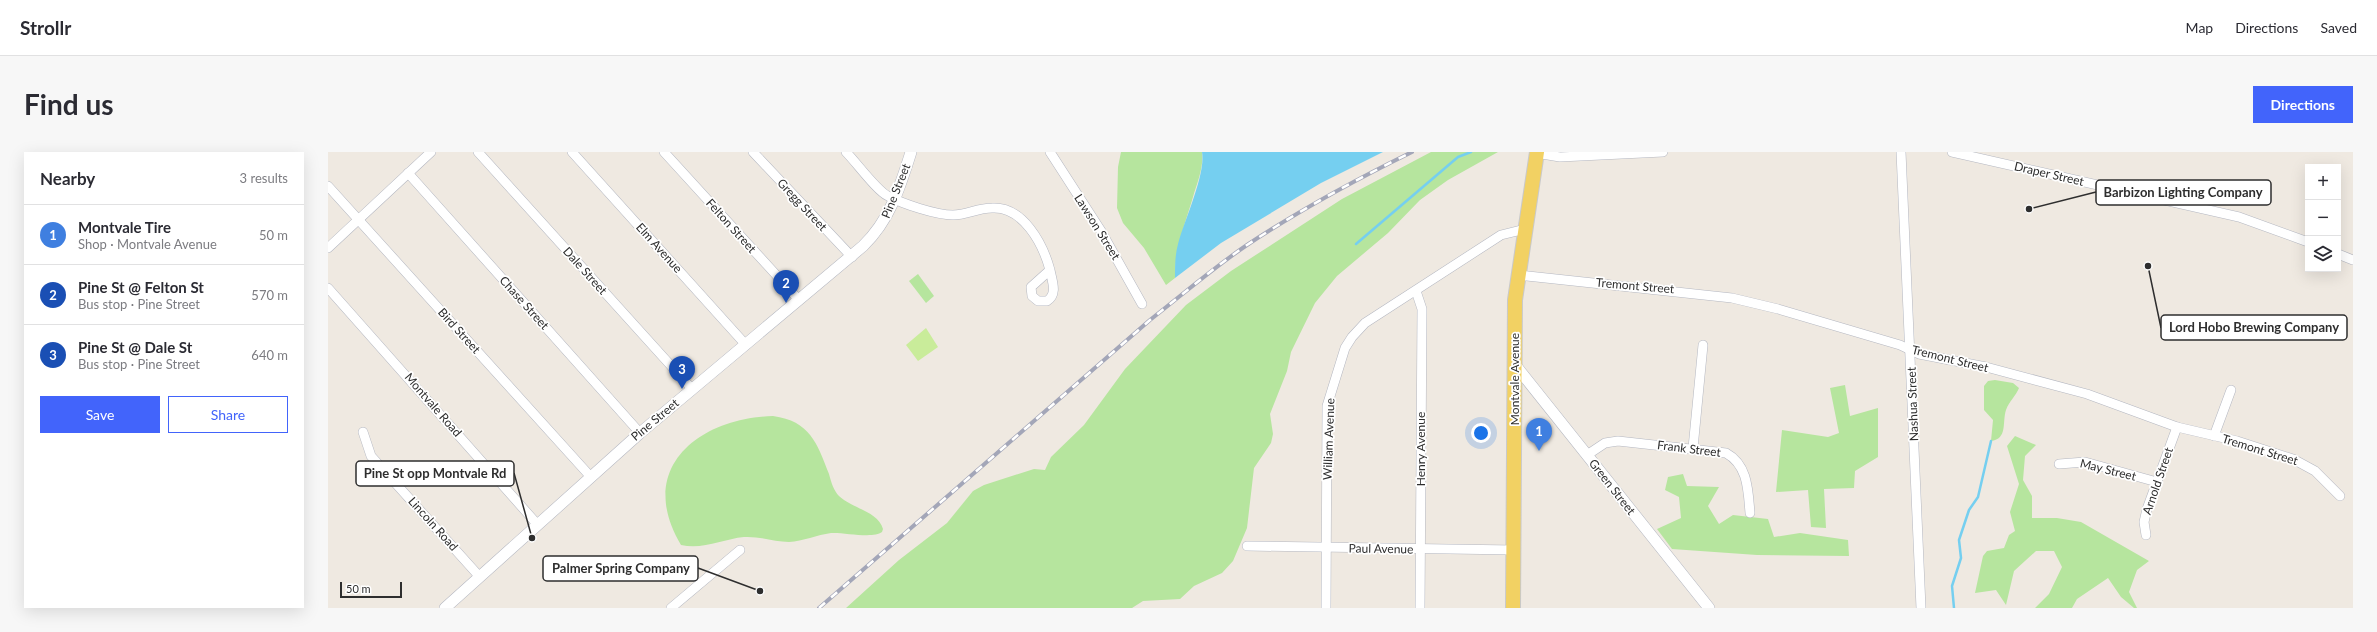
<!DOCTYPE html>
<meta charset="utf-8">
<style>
:root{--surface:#fff;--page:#f7f7f7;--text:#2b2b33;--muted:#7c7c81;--line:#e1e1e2;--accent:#4264fb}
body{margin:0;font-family:Lato,sans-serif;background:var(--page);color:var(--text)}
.controls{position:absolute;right:12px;top:12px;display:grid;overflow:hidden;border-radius:0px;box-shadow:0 4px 16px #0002}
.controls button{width:36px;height:36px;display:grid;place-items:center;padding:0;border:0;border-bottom:1px solid var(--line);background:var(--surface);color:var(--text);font:20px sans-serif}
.scale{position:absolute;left:12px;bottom:10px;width:62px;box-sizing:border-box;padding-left:4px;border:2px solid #2e2e2e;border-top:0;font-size:11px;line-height:14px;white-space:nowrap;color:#2e2e2e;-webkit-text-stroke:3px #fff;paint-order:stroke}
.you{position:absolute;left:1153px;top:281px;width:14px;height:14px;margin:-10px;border:3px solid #fff;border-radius:50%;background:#1a73e8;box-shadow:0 0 0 6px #1a73e833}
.badge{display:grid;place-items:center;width:26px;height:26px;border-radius:50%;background:var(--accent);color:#fff;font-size:13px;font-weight:700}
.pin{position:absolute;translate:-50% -33px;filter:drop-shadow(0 1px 2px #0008)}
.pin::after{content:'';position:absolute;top:21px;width:14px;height:12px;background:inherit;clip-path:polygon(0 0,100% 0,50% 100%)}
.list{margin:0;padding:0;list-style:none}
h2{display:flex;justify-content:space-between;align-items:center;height:52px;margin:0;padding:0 16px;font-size:17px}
h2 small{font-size:13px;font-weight:400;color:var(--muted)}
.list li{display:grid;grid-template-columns:26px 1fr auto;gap:12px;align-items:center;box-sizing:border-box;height:60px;padding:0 16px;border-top:1px solid var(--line)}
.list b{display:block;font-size:15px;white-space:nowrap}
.list p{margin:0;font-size:13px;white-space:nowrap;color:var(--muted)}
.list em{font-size:13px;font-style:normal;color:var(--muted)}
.actions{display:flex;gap:8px;padding:12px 16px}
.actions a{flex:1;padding:9px 0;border:1px solid var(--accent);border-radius:0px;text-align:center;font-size:14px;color:var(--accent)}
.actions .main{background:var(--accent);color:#fff}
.icon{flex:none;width:22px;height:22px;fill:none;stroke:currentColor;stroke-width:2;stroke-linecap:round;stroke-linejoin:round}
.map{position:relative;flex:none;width:2025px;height:456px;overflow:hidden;border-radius:0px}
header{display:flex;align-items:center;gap:24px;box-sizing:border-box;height:56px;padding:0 20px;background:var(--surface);border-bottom:1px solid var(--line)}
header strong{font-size:19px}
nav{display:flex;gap:22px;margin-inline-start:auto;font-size:14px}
.intro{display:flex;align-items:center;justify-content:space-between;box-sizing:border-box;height:96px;padding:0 24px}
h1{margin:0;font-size:28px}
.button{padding:10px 18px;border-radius:0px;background:var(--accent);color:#fff;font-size:14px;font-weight:700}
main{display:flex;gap:24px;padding:0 24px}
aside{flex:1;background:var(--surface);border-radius:0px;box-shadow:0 4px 16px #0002}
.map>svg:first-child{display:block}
.green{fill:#b6e59e}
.pitch{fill:#c9ec9a}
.water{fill:#75cff0}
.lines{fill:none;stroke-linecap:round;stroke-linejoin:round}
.stream{stroke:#75cff0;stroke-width:2.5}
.minor-casing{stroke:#b4b7c1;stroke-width:10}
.tertiary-casing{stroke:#b4b7c1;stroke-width:12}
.primary-casing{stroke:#c9c9c9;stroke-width:16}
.minor{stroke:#fff;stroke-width:9}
.tertiary{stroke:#fff;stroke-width:11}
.primary{stroke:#f2d163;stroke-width:14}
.rail-casing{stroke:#a3a6b8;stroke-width:4}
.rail{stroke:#fff;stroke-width:2.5;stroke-dasharray:8;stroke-linecap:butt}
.labels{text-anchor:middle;stroke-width:3.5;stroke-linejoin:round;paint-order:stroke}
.street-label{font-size:12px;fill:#2e2e2e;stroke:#fff}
.leader{fill:none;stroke:#2e2e2e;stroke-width:1.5}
.callout-dot{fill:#2e2e2e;stroke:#fff;stroke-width:1.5}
.callout{fill:#fff;stroke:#2e2e2e;stroke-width:1.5}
.callout-label{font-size:13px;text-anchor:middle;font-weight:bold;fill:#2e2e2e}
</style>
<header>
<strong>Strollr</strong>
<nav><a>Map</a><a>Directions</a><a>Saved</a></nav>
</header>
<div class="intro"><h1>Find us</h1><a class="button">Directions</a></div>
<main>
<aside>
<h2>Nearby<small>3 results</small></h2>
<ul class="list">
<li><span class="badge" style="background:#3f7fe0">1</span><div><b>Montvale Tire</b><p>Shop · Montvale Avenue</p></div><em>50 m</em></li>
<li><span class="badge" style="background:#1a4fb4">2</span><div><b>Pine St @ Felton St</b><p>Bus stop · Pine Street</p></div><em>570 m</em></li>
<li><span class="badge" style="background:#1a4fb4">3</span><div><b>Pine St @ Dale St</b><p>Bus stop · Pine Street</p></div><em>640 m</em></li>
</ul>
<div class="actions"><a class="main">Save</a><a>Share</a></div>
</aside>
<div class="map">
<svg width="2025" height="456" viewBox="0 0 2025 456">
<rect width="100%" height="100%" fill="#efe9e1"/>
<g class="green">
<path d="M793,0h81c2,15 -5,31 -9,45 -8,27 -18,52 -18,81l-9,7 -22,-37 -21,-25 -6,-15 1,-41z"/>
<polygon points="1103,0 1170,0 1120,28 1092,48 1060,81 1009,124 987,151 963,200 959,219 942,262 945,282 943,291 926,316 919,376 905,409 894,421 866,434 852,447 815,449 804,456 518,456 571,408 619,371 645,339 656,333 706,317 717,318 723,305 756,273 797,217 858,153 903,119 1014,47"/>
<polygon points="590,122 606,144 598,151 581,129"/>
<path d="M1667,228l18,3 6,5c-3,8 -10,13 -13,22 -4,12 2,29 -15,31l2,-21 -9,-10v-24l4,-5z"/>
<polygon points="1517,233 1522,264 1550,256 1550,305 1527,319 1526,336 1496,337 1498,376 1483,375 1480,338 1448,340 1454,278 1500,285 1511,281 1502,236"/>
<path d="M445,264c37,5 44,27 56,58 2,8 5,17 10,22 12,12 39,15 44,33l-1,3c-9,7 -39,0 -51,1 -14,2 -28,8 -42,9 -15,0 -29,-6 -45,-5 -21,2 -41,13 -63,8 -46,-77 18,-127 92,-129z"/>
<polygon points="1687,284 1708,293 1697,304 1695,328 1704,344 1704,366 1729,366 1753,370 1821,409 1809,418 1801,440 1809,456 1806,456 1793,445 1780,426 1749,447 1744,456 1707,456 1721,442 1734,415 1726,399 1708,399 1686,419 1678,453 1668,438 1647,441 1655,404 1659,399 1676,396 1681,383 1687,379 1682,360 1691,332 1679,294"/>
<polygon points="1355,322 1359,334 1391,335 1380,354 1391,372 1405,363 1440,367 1446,385 1472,381 1520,388 1521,404 1429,403 1344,397 1329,377 1353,366 1351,345 1337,338 1340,325"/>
</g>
<polygon class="pitch" points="598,176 610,195 590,209 578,193"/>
<path class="water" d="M874,0h181l-62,31 -100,60 -46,35c0,-12 0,-23 3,-34 6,-23 28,-70 24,-92z"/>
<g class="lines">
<g class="stream">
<polyline points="1028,92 1130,5 1143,0"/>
<polyline points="1626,456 1624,434 1633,406 1631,388 1641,358 1650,345 1663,289"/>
</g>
<g class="minor-casing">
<g id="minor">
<polyline points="150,0 364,237"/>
<polyline points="244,0 418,193"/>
<polyline points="336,0 471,148"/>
<polyline points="425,0 524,105"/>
<path d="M518,0c10,10 31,39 42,44 15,8 48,19 65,19 13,0 25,-7 39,-7 31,-2 51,36 58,62l-19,17 1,9 6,5h9c11,-7 5,-20 3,-31"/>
<polyline points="722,0 773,79 814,152"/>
<polyline points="1573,0 1593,456"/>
<polyline points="1624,0 1911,65 1980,90"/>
<polyline points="1208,1 1232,5 1335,0"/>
<polyline points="80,21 312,281"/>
<polyline points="0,34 262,324"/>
<polyline points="0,96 103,0"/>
<polyline points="2010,102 2025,108"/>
<polyline points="1190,123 1404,146 1450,157 1572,193 1591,202 1658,215 1759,242 1849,275 1909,289 1965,307 1987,319 2012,344"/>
<polyline points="0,136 209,372"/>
<polyline points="1088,139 1094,157 1092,456"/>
<polyline points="35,280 43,304 151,424"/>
<polyline points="1886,284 1903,238"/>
<polyline points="1365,296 1375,193"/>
<path d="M1259,303l18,-12 13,-2 108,12c22,12 22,37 24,60"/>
<polyline points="1731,312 1757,310 1829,330"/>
<polyline points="1818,383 1816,370 1819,357 1849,275"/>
<polyline points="919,394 1186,398"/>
<polyline points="343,456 412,398"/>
<polyline points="998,456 999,254 1017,196 1024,185 1037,171 1173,83 1197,77"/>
</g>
</g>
<g class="tertiary-casing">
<g id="tertiary">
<polyline points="1188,214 1381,456"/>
<path d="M117,456l195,-175 223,-187c27,-26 37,-59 48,-94"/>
</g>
</g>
<g class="primary-casing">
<polyline id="primary" points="1185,456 1187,148 1209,0"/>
</g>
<use href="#minor" class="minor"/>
<use href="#tertiary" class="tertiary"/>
<use href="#primary" class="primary"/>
<g class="rail-casing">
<path id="rail" d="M491,456l331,-288c32,-25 63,-52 97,-75 53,-35 108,-65 165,-93"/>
</g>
<use href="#rail" class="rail"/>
</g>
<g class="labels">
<g class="street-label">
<text transform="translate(1721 22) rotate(13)" y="4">Draper Street</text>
<text transform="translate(568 39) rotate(-68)" y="4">Pine Street</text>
<text transform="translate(474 53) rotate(47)" y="4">Gregg Street</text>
<text transform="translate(403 74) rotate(48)" y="4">Felton Street</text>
<text transform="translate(769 75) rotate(58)" y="4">Lawson Street</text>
<text transform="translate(331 96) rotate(48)" y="4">Elm Avenue</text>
<text transform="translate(257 119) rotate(48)" y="4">Dale Street</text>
<text transform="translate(1307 134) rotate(5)" y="4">Tremont Street</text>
<text transform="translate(196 151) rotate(48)" y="4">Chase Street</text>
<text transform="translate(131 179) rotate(48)" y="4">Bird Street</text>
<text transform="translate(1622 207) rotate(14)" y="4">Tremont Street</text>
<text transform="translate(1187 227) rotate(-90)" y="4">Montvale Avenue</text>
<text transform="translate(1585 252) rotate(-92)" y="4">Nashua Street</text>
<text transform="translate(105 253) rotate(49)" y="4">Montvale Road</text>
<text transform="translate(327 268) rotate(-40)" y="4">Pine Street</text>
<text transform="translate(1001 287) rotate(-88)" y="4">William Avenue</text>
<text transform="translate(1093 297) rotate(-90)" y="4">Henry Avenue</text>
<text transform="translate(1361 297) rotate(7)" y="4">Frank Street</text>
<text transform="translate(1932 298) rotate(17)" y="4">Tremont Street</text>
<text transform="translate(1780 318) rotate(14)" y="4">May Street</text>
<text transform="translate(1830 329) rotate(-71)" y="4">Arnold Street</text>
<text transform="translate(1284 335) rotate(52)" y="4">Green Street</text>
<text transform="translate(105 372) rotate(48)" y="4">Lincoln Road</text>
<text transform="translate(1053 397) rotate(1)" y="4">Paul Avenue</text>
</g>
</g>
<path class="leader" d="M1701 57L1768 40M1820 114L1833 176M204 386L186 321M432 439L370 416"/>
<g class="callout-dot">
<circle cx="1701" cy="57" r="4"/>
<circle cx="1820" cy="114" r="4"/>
<circle cx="204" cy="386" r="4"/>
<circle cx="432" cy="439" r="4"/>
</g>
<g class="callout">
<rect x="1768" y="28" width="175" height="25" rx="4"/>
<rect x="1833" y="163" width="186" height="25" rx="4"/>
<rect x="28" y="309" width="158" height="25" rx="4"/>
<rect x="215" y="404" width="155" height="25" rx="4"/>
</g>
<g class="callout-label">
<text x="1855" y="45">Barbizon Lighting Company</text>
<text x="1926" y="180">Lord Hobo Brewing Company</text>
<text x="107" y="326">Pine St opp Montvale Rd</text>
<text x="293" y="421">Palmer Spring Company</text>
</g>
</svg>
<div class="controls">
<button>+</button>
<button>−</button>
<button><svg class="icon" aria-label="layers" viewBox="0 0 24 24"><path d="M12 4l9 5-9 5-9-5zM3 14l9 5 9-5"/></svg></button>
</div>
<div class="scale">50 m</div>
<div class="you"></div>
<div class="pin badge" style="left:1211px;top:299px;background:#3f7fe0">1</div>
<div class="pin badge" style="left:458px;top:151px;background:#1a4fb4">2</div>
<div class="pin badge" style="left:354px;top:237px;background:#1a4fb4">3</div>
</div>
</main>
